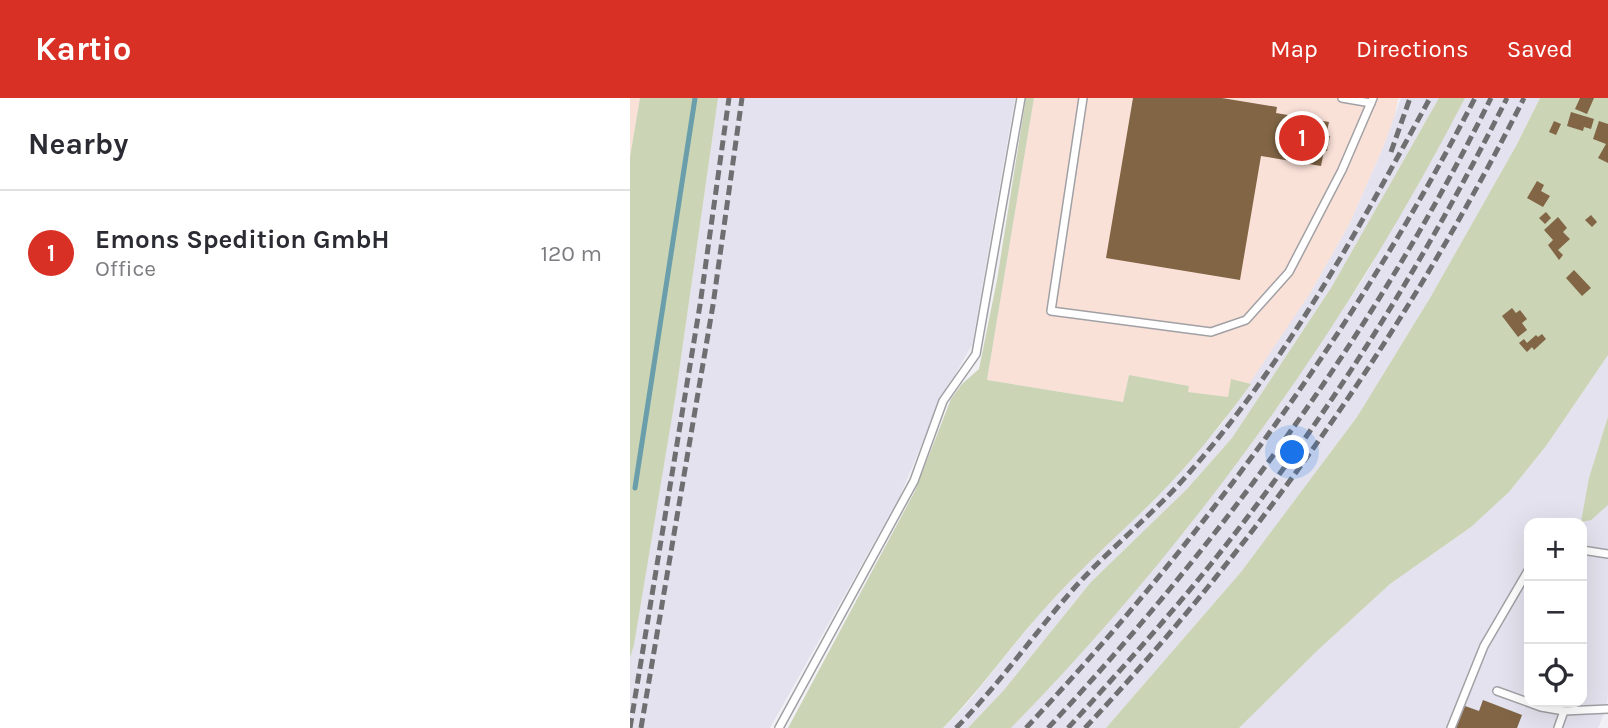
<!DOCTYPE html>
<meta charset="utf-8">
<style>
:root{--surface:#fff;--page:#f7f7f7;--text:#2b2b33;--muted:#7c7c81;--line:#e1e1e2;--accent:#d93025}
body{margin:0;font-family:Karla,sans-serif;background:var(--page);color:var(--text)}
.controls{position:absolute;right:21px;bottom:21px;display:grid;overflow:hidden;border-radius:14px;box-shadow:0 7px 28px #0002}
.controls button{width:63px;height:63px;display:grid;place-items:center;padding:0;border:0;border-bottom:2px solid var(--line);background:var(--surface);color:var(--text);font:35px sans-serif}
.you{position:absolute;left:663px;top:355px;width:24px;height:24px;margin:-18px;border:5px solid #fff;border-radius:50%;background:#1a73e8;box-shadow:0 0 0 10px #1a73e833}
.badge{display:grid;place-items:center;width:46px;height:46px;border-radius:50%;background:var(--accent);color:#fff;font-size:23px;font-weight:700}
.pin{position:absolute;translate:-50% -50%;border:4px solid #fff;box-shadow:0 2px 7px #0006}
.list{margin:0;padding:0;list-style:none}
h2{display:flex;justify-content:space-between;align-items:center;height:91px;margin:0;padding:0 28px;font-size:30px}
h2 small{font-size:23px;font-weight:400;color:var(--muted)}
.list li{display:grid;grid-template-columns:46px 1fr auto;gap:21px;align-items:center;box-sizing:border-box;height:126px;padding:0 28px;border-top:2px solid var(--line)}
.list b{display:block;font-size:26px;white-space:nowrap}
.list p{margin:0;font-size:23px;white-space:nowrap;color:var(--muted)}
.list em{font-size:23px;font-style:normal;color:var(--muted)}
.icon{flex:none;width:38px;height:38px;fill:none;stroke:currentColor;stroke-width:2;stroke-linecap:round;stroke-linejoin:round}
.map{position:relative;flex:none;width:978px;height:630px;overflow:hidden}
header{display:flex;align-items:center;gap:42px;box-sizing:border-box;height:98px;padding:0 35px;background:var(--accent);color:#fff}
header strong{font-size:33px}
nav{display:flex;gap:38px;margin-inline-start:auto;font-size:24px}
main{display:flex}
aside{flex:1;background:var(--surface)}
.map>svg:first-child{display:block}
.commercial{fill:#fae1d8}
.built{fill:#e3e2ee;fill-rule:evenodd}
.green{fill:#cbd4b4}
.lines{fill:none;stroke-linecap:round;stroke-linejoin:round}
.stream{stroke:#6a9eab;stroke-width:5}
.building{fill:#816545}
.lane-casing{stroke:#a1a1a5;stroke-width:10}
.lane{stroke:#fff;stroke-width:7}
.rail{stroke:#6f6f72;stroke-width:5;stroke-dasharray:10 5;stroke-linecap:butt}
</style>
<header>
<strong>Kartio</strong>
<nav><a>Map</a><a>Directions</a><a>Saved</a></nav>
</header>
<main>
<aside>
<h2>Nearby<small></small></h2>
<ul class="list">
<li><span class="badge">1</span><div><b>Emons Spedition GmbH</b><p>Office</p></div><em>120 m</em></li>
</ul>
</aside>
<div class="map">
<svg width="978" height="630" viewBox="0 0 978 630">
<rect width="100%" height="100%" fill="#f0f0f5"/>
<g class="commercial">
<polygon points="0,0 10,0 0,59"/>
<polygon points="404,0 768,0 765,17 755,45 720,125 681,194 621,286 602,282 598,299 557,294 559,288 499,277 493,304 357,282"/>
</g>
<g class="built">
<polygon points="88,0 385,0 342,247 310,303 270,398 140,630 0,630 0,560 4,547 46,295"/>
<polygon points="771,0 809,0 701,190 602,340 557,391 461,484 374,592 338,630 313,630 335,608 411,514 455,467 524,402 592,326 681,194 720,125 755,45"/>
<polygon points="835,0 910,0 886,48 800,200 727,319 611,474 476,630 381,630 418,591 556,432 649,307 735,178"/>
<path d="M978,257v337l-1,14 -9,22h-359l79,-78 72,-66 81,-57 38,-35 37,-46zM899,425h53v179h-53z"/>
</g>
<g class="green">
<polygon points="10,0 88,0 46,295 4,547 0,560 0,59"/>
<path d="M396,0h8l-47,282 136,22 6,-27 60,11 -1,6 40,5 3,-18 20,5c-30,41 -63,82 -99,118 -32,31 -64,60 -95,93 -40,42 -73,91 -114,133h-155l127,-237 36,-92 11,-15 17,-15 18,-89z"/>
<path d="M809,0h26c-119,230 -273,445 -454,630h-43l36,-38 87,-108 96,-93 45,-51 99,-150z"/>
<polygon points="910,0 978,0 978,257 916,348 879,394 841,429 760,486 688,552 609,630 476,630 611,474 727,319 800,200 886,48"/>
<polygon points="978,319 978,407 961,422 951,424 959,380"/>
</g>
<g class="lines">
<polyline class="stream" points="5,390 65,0"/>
</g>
<g class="building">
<polygon points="503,0 592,0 647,9 646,15 699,24 696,38 700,38 697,53 694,53 691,68 631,58 610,182 476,160"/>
<polygon points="950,0 964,0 957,16 945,11"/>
<polygon points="941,14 964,21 961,31 954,29 953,33 937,28"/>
<polygon points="924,23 931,26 926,37 919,34"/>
<polygon points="969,23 978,26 978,65 968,60 976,46 963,41"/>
<polygon points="907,83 914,87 911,93 920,98 913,109 897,100"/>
<polygon points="916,114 921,120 915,126 909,120"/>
<polygon points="961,117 967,124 962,129 955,122"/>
<polygon points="928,119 937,130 933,134 940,141 928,152 933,157 929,162 918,147 923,142 914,132"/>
<polygon points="944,172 961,190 952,198 936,180"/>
<polygon points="882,210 886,215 890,212 897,221 892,225 897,232 888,239 872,218"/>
<polygon points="912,236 916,241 904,252 902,249 897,254 889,245 894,241 897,245 906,237 908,239"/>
<polygon points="853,602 892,617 887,630 826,630 835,608 849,613"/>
</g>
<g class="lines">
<g class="lane-casing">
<g id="lane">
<polyline points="453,0 421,213 581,234 616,222 659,174 712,72 743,0"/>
<polyline points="712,0 741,5"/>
<polyline points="952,452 978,456"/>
<polyline points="867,593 911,609 934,613"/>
<polyline points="149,630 284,383 313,303 346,256 391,0"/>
<polyline points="821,630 854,548 899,471"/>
<polyline points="928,630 934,613 978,611"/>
</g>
</g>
<use href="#lane" class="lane"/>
<g class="rail">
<polyline points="761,54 780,0"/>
<polyline points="0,630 70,207 99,0"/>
<polyline points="11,630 83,207 112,0"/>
<path d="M326,630c41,-41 75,-90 113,-134 37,-43 83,-78 120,-121 98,-112 170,-245 241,-375"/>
<path d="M396,630c177,-189 330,-399 449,-630"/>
<path d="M418,630c175,-188 329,-400 443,-630"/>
<path d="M438,630c49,-54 98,-108 143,-164 115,-144 214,-302 296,-466"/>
<path d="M455,630c175,-187 324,-401 439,-630"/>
</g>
</g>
</svg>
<div class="controls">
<button>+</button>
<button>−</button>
<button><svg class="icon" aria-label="locate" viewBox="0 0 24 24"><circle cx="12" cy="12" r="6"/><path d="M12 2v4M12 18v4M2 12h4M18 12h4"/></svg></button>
</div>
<div class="you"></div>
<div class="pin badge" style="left:672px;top:40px">1</div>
</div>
</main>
